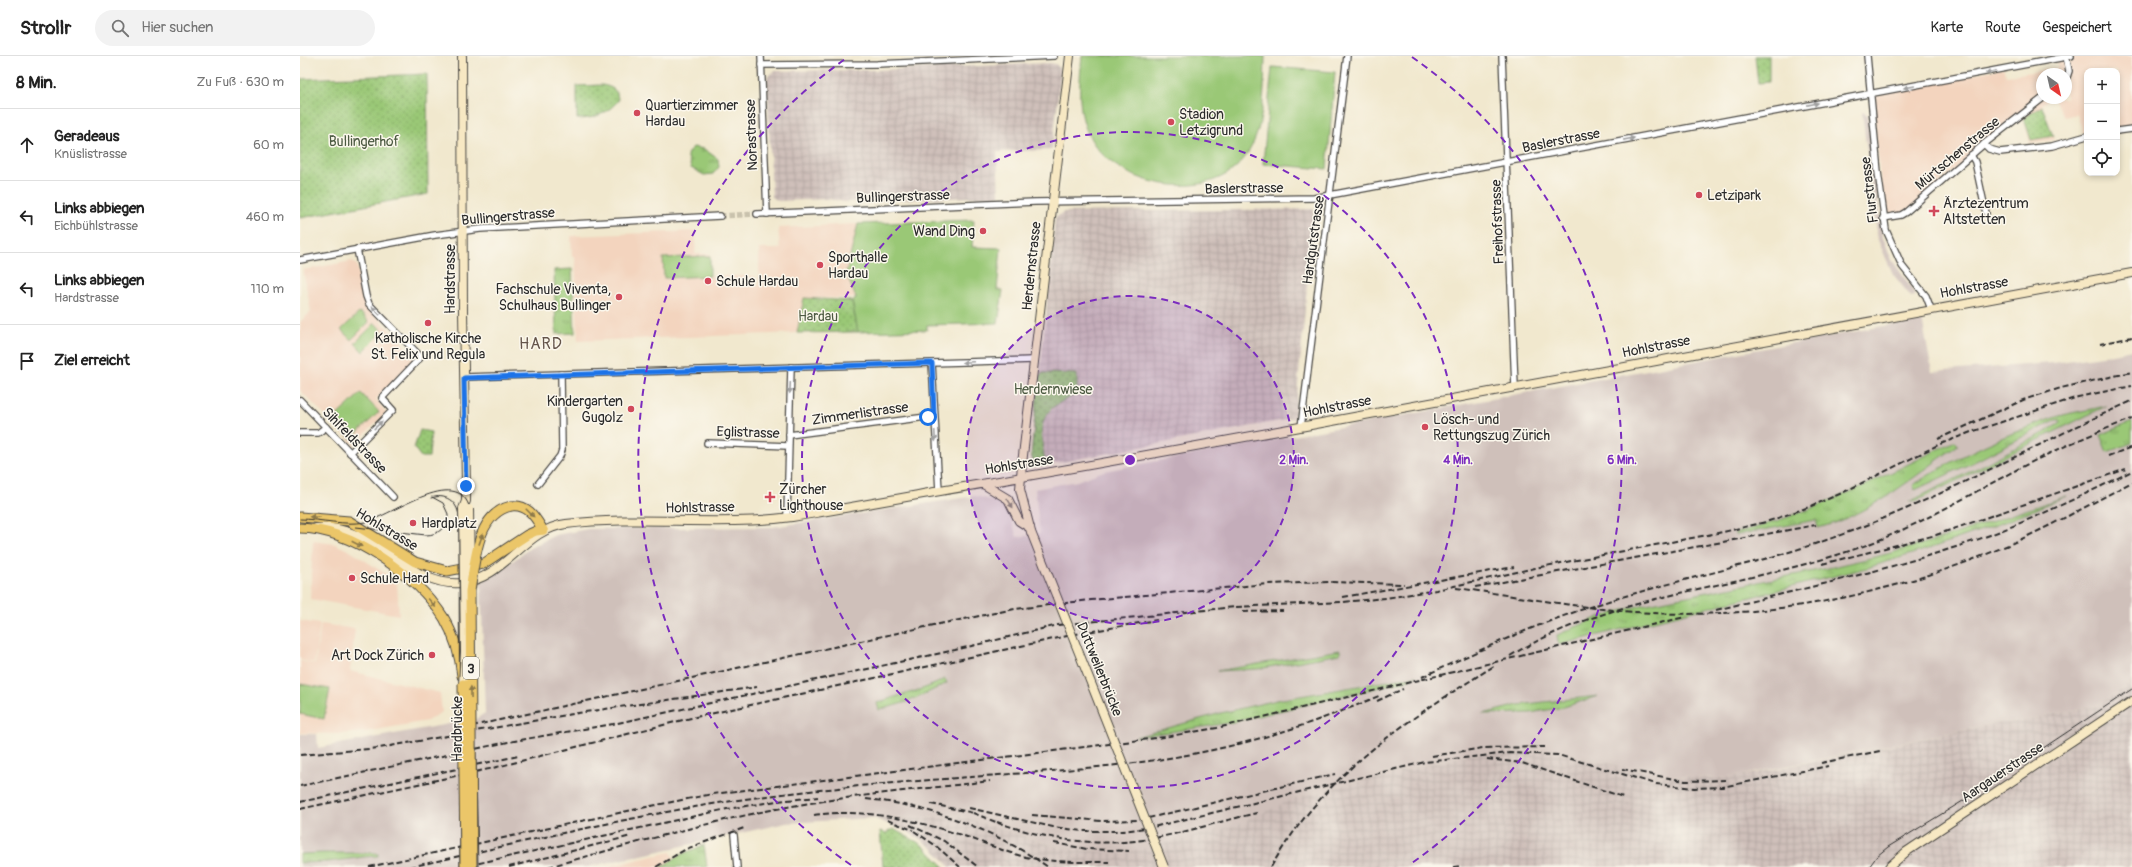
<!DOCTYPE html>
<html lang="de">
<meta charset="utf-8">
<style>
:root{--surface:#fff;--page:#f2f2f2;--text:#222;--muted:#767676;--line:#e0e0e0}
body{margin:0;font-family:Pangolin,sans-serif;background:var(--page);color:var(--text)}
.controls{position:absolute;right:12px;top:12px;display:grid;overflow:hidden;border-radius:8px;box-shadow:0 2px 6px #0003}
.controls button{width:36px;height:36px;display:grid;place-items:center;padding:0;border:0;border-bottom:1px solid var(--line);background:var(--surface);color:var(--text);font:20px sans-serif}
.compass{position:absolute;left:1736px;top:12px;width:36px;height:36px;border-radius:50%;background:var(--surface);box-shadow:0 2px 6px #0003;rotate:146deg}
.stop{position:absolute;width:12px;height:12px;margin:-9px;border:3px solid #1a73e8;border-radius:50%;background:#fff}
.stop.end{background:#1a73e8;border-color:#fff;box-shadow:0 1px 4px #0008}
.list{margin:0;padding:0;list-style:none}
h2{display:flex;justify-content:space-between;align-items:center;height:52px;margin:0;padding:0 16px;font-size:17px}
h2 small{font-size:13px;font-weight:400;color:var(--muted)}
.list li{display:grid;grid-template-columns:26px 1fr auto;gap:12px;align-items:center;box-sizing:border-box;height:72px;padding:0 16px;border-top:1px solid var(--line)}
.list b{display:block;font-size:15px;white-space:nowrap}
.list p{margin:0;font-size:13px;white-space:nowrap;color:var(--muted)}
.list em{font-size:13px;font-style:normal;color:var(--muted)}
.icon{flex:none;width:22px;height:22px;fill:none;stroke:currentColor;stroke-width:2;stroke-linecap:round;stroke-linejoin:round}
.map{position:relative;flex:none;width:1832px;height:811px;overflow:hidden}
header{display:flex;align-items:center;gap:24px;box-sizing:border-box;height:56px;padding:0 20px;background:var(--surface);border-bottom:1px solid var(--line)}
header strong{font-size:19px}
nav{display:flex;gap:22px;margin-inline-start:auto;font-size:14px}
.search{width:280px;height:36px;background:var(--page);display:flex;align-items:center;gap:10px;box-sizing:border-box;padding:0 14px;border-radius:22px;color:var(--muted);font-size:15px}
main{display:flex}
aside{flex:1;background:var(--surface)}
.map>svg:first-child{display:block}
.built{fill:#f3d4be}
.industrial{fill:url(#industrial-grid)}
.railway{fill:#cfc0ba}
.grass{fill:url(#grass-tufts);stroke:#627a50}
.park{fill:url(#park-dots);stroke:#627a50}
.garden{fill:#9ac876;stroke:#627a50}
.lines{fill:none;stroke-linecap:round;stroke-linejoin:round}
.street-tunnel{stroke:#c9c2ad;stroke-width:5.5;stroke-dasharray:5.5 3;stroke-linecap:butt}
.street-casing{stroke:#494743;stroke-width:8}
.secondary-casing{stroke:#494743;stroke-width:10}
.primary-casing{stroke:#494743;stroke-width:11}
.street{stroke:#fff;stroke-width:5.5}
.secondary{stroke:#f7e8c3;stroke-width:8}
.primary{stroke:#ebc669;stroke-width:9}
.tram{stroke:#2b2b2b;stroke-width:1}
.rail{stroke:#2b2b2b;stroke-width:2;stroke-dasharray:6 3;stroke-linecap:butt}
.secondary-bridge-casing{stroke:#494743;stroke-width:10;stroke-linecap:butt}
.primary-bridge-casing{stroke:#494743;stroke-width:11;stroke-linecap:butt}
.secondary-bridge{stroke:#f7e8c3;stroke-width:8}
.primary-bridge{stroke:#ebc669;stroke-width:9}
.oneway{fill:#a0a0a0}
.oneway2{fill:#918a77}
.oneway3{fill:#8b784a}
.route{stroke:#1a73e8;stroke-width:5}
.ring{fill:none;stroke:#7b2cbf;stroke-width:2;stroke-dasharray:7 5}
.poi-dot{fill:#d1495b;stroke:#fbf7ec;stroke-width:1.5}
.labels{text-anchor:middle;stroke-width:3;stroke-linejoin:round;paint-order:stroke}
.shield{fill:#fbf7ec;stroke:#696865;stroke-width:1}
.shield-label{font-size:13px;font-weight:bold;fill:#2b2b2b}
.poi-label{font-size:14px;fill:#2b2b2b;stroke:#fbf7ec;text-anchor:start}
.street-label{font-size:14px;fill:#2b2b2b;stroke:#fbf7ec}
.park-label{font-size:14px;fill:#4c5a42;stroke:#fbf7ec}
.quarter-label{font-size:16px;letter-spacing:1px;fill:#64544a;stroke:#fbf7ec}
.centre{fill:#7b2cbf;stroke:#fbf7ec;stroke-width:2}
.ring-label{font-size:12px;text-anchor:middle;font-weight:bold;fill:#7b2cbf;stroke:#fbf7ec;stroke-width:3;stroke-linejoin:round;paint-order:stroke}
</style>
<header>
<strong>Strollr</strong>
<div class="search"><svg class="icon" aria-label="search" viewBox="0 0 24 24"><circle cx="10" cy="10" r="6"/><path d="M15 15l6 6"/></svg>Hier suchen</div>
<nav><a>Karte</a><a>Route</a><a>Gespeichert</a></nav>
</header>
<main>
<aside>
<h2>8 Min.<small>Zu Fuß · 630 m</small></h2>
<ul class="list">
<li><svg class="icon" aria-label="ahead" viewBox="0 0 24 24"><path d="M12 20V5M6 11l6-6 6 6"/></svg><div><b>Geradeaus</b><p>Knüslistrasse</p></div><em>60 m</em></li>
<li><svg class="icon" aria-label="left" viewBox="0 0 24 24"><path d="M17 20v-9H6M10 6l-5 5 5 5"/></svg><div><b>Links abbiegen</b><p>Eichbühlstrasse</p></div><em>460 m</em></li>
<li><svg class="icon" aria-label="left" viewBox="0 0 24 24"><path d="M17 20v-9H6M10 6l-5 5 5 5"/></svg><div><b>Links abbiegen</b><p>Hardstrasse</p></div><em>110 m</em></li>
<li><svg class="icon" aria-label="arrive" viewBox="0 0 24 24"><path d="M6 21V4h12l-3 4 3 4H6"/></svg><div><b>Ziel erreicht</b></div></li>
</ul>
</aside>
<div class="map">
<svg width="1832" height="811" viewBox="0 0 1832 811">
<defs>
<pattern id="industrial-grid" width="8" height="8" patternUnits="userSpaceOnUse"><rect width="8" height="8" fill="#cfc0ba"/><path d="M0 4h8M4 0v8" fill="none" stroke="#b2a5a0"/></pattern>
<pattern id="grass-tufts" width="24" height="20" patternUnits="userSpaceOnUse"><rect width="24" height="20" fill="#9ac876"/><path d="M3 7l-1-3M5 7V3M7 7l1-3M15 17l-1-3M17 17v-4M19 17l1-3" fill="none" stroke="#7ea361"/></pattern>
<pattern id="park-dots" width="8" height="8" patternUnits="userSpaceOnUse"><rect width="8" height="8" fill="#9ac876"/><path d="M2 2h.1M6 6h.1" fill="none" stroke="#7ea361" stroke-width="1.8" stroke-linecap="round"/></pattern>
</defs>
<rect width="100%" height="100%" fill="#fbf7ec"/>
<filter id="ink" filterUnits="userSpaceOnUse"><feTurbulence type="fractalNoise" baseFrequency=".025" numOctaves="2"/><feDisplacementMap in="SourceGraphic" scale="8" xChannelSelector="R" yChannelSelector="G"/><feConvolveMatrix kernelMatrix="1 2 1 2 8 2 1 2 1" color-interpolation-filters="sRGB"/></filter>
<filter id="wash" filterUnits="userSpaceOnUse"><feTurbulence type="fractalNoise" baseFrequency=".012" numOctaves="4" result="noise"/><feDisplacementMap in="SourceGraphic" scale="16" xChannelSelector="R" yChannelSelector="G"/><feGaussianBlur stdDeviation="0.9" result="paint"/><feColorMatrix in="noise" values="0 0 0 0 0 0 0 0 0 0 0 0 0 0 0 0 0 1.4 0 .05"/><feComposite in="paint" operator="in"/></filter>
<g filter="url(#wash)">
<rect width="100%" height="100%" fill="#f1e8ce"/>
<g class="built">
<polygon points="1771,0 1832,0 1832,72 1817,74 1817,15 1787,15 1787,79 1784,80 1777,58 1764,61 1753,42 1766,42 1766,18 1742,18 1742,42 1750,42 1742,48 1754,84 1730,87 1722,56 1603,159 1584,163 1572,36 1705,12 1706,20 1757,12 1758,2"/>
<polygon points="558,168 546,217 556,242 504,242 497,277 278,285 275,200 272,200 271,180 396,175 395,198 410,198 410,220 455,220 455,230 459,230 459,193 480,193 478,172"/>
<polygon points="52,205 57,209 65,248 116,302 76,343 86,357 54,389 0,334 0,266 11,256 3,214"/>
<polygon points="13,485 35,488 50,495 97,525 99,559 10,543"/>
<polygon points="0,565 20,568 14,607 0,604"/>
<polygon points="21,568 55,573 50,615 140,637 142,656 127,665 64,676 38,678 0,677 0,605 15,608"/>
<polygon points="371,796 374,802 361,811 305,811"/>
</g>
<g class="industrial">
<polygon points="751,7 757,9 761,16 752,94 697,96 699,140 545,146 529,143 478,145 472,141 467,21 474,15 575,14"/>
<polygon points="1014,153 995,362 746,409 741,374 743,365 753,351 777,336 777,318 740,318 755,162 764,156"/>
<polygon points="1832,627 1832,808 1828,811 650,811 632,792 620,783 608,776 573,762 615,763 658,759 762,792 993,743 1050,727 1171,698 1216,694 1238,694 1258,696 1370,720 1419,722 1456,717 1707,665 1708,667 1796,650"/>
</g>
<g class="railway">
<polygon points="1562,56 1568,59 1582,179 1592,204 1614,236 1615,240 1611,241 1593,218 1578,184"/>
<polygon points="1622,263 1632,316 1752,307 1803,300 1832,294 1832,627 1796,650 1708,667 1707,665 1442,719 1419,722 1370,720 1258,696 1238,694 1216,694 1171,698 1050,727 993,743 935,770 821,798 762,792 658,759 615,763 573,762 486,767 288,811 0,811 0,678 17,678 18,692 176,663 185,657 181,526 203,512 230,492 255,479 288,473 473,471 675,440 706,448 717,481 740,478 735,433 777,425 804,415"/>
</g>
<g class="grass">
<polygon points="393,91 404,93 418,103 419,111 413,118 404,119 391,112 387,98"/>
<polygon points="272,213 275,277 256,278 254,214"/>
<path d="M1806,350l-190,95 -7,1 72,-36 63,-33 17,-11 -1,-2h-5l-79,41 -61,29 -2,-5c45,-29 93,-51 143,-68 16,-5 34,-7 50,-11z"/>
<polygon points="1832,366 1832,387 1807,396 1800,379"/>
<path d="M1655,385l3,4c-44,32 -87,69 -140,83l-2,-8 -80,15 -1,-2c78,-19 149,-57 220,-92z"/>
<polygon points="1767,440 1702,467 1634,491 1567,512 1258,589 1257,579 1299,561 1342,549 1529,512 1587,498 1643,482"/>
<polygon points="1040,594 1040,598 958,613 917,615"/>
<polygon points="1117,620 1105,625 929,667 836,681 921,657 977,644"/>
<path d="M645,623l2,4 -32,16 -2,-1 -6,4 -28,8 -2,-7c23,-9 47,-12 68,-24z"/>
<polygon points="1298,640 1264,651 1230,657 1183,658 1218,649"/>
<polygon points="404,789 407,811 361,811 380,799"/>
<polygon points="23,797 76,797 78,798 78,800 63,801 29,806 0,807 0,798"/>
</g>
<g class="park">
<polygon points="1455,0 1469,0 1469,26 1458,27"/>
<polygon points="127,18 128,138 0,162 0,23"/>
<path d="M302,29c10,2 16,4 16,16 -12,13 -23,18 -41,18v-33z"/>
<polygon points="1742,50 1753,80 1731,84 1724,62"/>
<polygon points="504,242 552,245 558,276 497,277"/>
<path d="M743,317l34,1v18c-5,6 -14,8 -21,13 -21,14 -14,39 -10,60l-5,1 -1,-5h-7l-2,-6 8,-79z"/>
<polygon points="120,374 131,376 129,401 121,401 114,392"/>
<polygon points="593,773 621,788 645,811 583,811 580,775 586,777"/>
</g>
<g class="garden">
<path d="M782,0h183c-1,30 0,69 -16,95 -30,54 -124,39 -155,-7 -18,-26 -15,-58 -12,-88z"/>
<polygon points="972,11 1035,16 1027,113 963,108"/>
<polygon points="674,164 672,191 701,192 697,234 703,234 698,267 627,269 627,274 558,276 552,245 556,242 546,217 558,168"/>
<polygon points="410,200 410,220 364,222 363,202"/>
<polygon points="60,256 69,266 51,284 41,274"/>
<polygon points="75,267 83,276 63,296 55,287"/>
<polygon points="61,337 79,356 51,383 32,364"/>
<polygon points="0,628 30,633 24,663 0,658"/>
</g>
</g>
<g filter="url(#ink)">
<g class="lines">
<polyline class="street-tunnel" points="420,160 457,158"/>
<g class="street-casing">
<g id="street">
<polyline points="461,0 467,158"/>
<polyline points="1202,0 1215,331"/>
<polyline points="1567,0 1578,116 1586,174 1602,210 1626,240 1631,253"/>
<polyline points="1766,0 1769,15 1766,24"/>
<polyline points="461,9 577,8 754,0"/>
<polyline points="1817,75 1832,73"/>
<polyline points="1684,88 1689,93 1700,96 1752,90 1787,80"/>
<polyline points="1671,99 1675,106 1686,157"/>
<polyline points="457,158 735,146 1014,142 1771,0"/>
<polyline points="1583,162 1601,159 1606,156 1684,88 1743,42"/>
<polyline points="0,204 135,179 180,173 420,160"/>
<polyline points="632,307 639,435"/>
<polyline points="164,321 733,304"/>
<polyline points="0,344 93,441"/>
<polyline points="1001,371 1047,0"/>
<polyline points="0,377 18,377 26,371"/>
<polyline points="489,379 634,360"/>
<polyline points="407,387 488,390"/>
<polyline points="50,397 93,354 82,342 120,302 119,299 69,248 66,240 57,193"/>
<polyline points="238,428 260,400 262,394 261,318"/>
<polyline points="487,461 491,311"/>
<polyline points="434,779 437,811"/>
</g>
</g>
<g class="secondary-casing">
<g id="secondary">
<polyline points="162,0 163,255 166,430 166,445 163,453"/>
<polyline points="683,428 708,443 719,465 730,472"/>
<path d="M16,472c56,-7 93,61 146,55 43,-5 63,-54 104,-59 75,-9 151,3 226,-7 49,-8 98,-17 148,-26 120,-20 240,-42 360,-64 278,-52 555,-104 832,-154"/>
<polyline points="731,476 720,433 722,408 770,0"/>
<polyline points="1589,811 1606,796 1832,645"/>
</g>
</g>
<g class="primary-casing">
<g id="primary">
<path d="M211,450c17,-2 24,11 32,24"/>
<polyline points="0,461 49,465 115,506 147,515 183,508 227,479 236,475 243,474"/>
<path d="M0,472c51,1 117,47 144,90 10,17 16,38 18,58"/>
</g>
</g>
<use href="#street" class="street"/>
<use href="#secondary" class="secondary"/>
<use href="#primary" class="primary"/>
<g class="tram">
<path d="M131,442c14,-5 26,3 28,18l1,351"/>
<path d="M0,463c20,0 46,7 65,3 26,-5 99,-63 106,-7l7,352"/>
<path d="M56,471l70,8c12,0 22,-8 22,-21l-5,-11 -11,-6"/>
<polyline points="1569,811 1577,800 1588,791 1671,740 1832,633"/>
</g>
<g class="rail">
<polyline points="1800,288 1832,281"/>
<polyline points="1638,383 1723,344 1761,332 1832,316"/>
<polyline points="1808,400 1832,391"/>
<polyline points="1522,508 1636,479 1826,413"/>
<polyline points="1175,531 1516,469"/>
<path d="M1156,532c65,8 130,22 196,25 121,6 243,-19 354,-67 43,-19 85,-42 126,-64"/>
<polyline points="1043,541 1214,511"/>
<path d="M1416,554c81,-20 164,-38 243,-64 60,-20 117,-47 173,-75"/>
<polyline points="943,556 983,555"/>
<path d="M1210,600c108,-65 231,-67 348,-108 57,-20 107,-51 160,-79 37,-19 75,-36 114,-50"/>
<path d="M1122,621c58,-27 116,-54 177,-73 82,-26 167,-41 247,-71 99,-36 190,-90 286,-132"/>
<polyline points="1077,645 1103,633"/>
<polyline points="172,670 634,569 715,553 791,544 968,528 1032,526 1104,528"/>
<polyline points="0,699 79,692 278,657 457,631"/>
<polyline points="1132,700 1183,692 1245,691"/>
<polyline points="1187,703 1222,707 1323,741"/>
<polyline points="1521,707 1580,695"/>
<polyline points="1322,713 1385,725 1428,724"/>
<polyline points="0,730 208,686 313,668 655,594 758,569 935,551 1043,546 1086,542 1136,534 1235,512 1423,476 1466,466 1509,451 1542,437 1638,389 1671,376 1778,341 1832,330"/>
<path d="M566,743c66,7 127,30 182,68"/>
<polyline points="0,746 218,700"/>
<polyline points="631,748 674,757"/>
<polyline points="669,752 753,771 782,775 823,775 853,771 1125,706 1210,697 1258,699 1356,728 1394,732 1422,731 1528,710"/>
<polyline points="0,753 189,713 391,662 781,577 857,564"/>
<polyline points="673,757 701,768"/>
<path d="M514,759c52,-7 101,5 150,21 18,6 36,14 54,19 29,8 62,7 91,7"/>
<polyline points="732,759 802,765 840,764 1035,718"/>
<polyline points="587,764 613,774"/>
<path d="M697,766c44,16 91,24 138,19 41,-5 81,-19 122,-28"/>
<polyline points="610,769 644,785 678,811"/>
<polyline points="614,775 635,789 660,811"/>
<polyline points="754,787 787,793 829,795"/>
<polyline points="69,811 351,750 413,738 864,681 917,672 1385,561"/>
<path d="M110,811c129,-28 259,-61 391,-75 79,-9 158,-14 238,-20 49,-4 99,-8 148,-17 67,-12 132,-33 194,-60"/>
<polyline points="161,811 427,753 477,745 518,741"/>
<polyline points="209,811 331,780"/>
<path d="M248,811c74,-20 147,-42 223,-57 72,-14 146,-20 219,-29"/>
<polyline points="356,811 386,793 444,772"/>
<path d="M971,811c55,-95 133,-145 223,-201"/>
<polyline points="1153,811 1161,810"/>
</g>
<g class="secondary-bridge-casing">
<g id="secondary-bridge">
<polyline points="169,453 170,516"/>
<polyline points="731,476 864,811"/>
<polyline points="163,628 165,596 163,453"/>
</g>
</g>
<g class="primary-bridge-casing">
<g id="primary-bridge">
<polyline points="163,628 165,811"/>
<path d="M172,811l-2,-276c5,-28 6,-77 41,-85"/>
</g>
</g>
<use href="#secondary-bridge" class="secondary-bridge"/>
<use href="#primary-bridge" class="primary-bridge"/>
</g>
<defs><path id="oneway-solid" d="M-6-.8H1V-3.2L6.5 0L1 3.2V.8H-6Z"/></defs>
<g class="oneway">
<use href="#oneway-solid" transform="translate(1691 16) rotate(169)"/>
<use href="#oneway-solid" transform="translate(1609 31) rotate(170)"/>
<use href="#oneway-solid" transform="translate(1513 48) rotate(-11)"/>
<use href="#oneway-solid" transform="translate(1329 83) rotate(-11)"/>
<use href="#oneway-solid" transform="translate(76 255) rotate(-134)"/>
<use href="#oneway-solid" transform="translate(668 306) rotate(178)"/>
<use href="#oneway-solid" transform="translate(490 332) rotate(93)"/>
<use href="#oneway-solid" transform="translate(78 369) rotate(-44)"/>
<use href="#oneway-solid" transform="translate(635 380) rotate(87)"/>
</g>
<use class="oneway2" href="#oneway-solid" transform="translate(710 447) rotate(58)"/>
<g class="oneway3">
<use href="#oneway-solid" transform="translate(230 457) rotate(45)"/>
<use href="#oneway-solid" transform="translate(15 461) rotate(-178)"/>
<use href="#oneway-solid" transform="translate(181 483) rotate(-70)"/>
<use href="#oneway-solid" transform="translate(57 488) rotate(27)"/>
<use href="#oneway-solid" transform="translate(132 547) rotate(50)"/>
<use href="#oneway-solid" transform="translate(171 636) rotate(-91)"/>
</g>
</g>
<g class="lines" filter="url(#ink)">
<polyline class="route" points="166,430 164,322 632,307 634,360 628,361"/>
</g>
<circle cx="830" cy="404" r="164" fill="#7b2cbf" fill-opacity=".12"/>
<g class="ring">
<circle cx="830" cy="404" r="164"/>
<circle cx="830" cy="404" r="328"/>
<path d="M551 809A492 492 0 0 1 548 1M1112 1A492 492 0 0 1 1109 809"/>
</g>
<g class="poi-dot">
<circle cx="337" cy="57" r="4"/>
<circle cx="871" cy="66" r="4"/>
<circle cx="1399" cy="139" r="4"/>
<path d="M1632 149h4v4h4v4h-4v4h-4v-4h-4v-4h4z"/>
<circle cx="683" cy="175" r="4"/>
<circle cx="520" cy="209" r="4"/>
<circle cx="408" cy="225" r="4"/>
<circle cx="319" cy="241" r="4"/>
<circle cx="128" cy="267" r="4"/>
<circle cx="331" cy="353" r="4"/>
<circle cx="1125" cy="371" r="4"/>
<path d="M468 435h4v4h4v4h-4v4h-4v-4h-4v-4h4z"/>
<circle cx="113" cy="467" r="4"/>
<circle cx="52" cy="522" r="4"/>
<circle cx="132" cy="599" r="4"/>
</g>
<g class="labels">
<rect class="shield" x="163" y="601" width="16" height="22" rx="3"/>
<g class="shield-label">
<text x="171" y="617">3</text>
</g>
<g class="poi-label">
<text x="345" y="54">Quartierzimmer<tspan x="345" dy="16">Hardau</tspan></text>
<text x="879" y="63">Stadion<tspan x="879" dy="16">Letzigrund</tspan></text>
<text x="1407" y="144">Letzipark</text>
<text x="1643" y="152">Ärztezentrum<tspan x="1643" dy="16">Altstetten</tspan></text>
<text x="675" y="180" text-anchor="end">Wand Ding</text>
<text x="528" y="206">Sporthalle<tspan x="528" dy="16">Hardau</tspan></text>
<text x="416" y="230">Schule Hardau</text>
<text x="311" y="238" text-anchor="end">Fachschule Viventa,<tspan x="311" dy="16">Schulhaus Bullinger</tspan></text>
<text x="128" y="287" text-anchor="middle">Katholische Kirche<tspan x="128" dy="16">St. Felix und Regula</tspan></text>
<text x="323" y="350" text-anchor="end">Kindergarten<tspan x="323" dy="16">Gugolz</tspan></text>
<text x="1133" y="368">Lösch- und<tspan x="1133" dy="16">Rettungszug Zürich</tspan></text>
<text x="479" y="438">Zürcher<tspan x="479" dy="16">Lighthouse</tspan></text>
<text x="121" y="472">Hardplatz</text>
<text x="60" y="527">Schule Hard</text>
<text x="124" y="604" text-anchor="end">Art Dock Zürich</text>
</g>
<g class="street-label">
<text transform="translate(451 79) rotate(-92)" y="5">Norastrasse</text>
<text transform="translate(1261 84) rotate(-11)" y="5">Baslerstrasse</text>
<text transform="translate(1657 97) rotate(-40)" y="5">Mürtschenstrasse</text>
<text transform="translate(944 132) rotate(-1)" y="5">Baslerstrasse</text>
<text transform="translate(1569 134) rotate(-97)" y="5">Flurstrasse</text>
<text transform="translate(603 140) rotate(-2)" y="5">Bullingerstrasse</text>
<text transform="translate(208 160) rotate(-5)" y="5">Bullingerstrasse</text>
<text transform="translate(1197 166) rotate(-92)" y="5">Freihofstrasse</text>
<text transform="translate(1013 184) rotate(-82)" y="5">Hardgutstrasse</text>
<text transform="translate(731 210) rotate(-84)" y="5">Herdernstrasse</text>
<text transform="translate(150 223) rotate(-90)" y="5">Hardstrasse</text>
<text transform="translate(1674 231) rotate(-10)" y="5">Hohlstrasse</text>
<text transform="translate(1356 290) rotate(-11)" y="5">Hohlstrasse</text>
<text transform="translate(1037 350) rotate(-11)" y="5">Hohlstrasse</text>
<text transform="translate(560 357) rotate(-8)" y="5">Zimmerlistrasse</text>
<text transform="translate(448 376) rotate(2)" y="5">Eglistrasse</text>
<text transform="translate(55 384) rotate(46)" y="5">Sihlfeldstrasse</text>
<text transform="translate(719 408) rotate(-9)" y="5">Hohlstrasse</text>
<text transform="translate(400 451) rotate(-1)" y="5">Hohlstrasse</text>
<text transform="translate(87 473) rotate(31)" y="5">Hohlstrasse</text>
<text transform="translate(800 613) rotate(68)" y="5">Duttweilerbrücke</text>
<text transform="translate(157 673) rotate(-90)" y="5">Hardbrücke</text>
<text transform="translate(1702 716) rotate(-34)" y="5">Aargauerstrasse</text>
</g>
<g class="park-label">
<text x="64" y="90">Bullingerhof</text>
<text x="518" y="265">Hardau</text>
<text x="753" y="338">Herdernwiese</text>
</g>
<g class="quarter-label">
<text x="241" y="293">HARD</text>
</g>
</g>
<circle cx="830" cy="404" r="6" class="centre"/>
<g class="ring-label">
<text x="994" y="408">2 Min.</text>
<text x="1158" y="408">4 Min.</text>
<text x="1322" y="408">6 Min.</text>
</g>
</svg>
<div class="controls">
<button>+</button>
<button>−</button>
<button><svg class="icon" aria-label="locate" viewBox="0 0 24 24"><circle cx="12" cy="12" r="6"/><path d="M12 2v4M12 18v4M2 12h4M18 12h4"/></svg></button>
</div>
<svg class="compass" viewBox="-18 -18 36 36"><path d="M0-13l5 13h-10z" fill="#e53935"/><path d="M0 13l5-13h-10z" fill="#767676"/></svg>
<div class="stop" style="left:628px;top:361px"></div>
<div class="stop end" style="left:166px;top:430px"></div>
</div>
</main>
